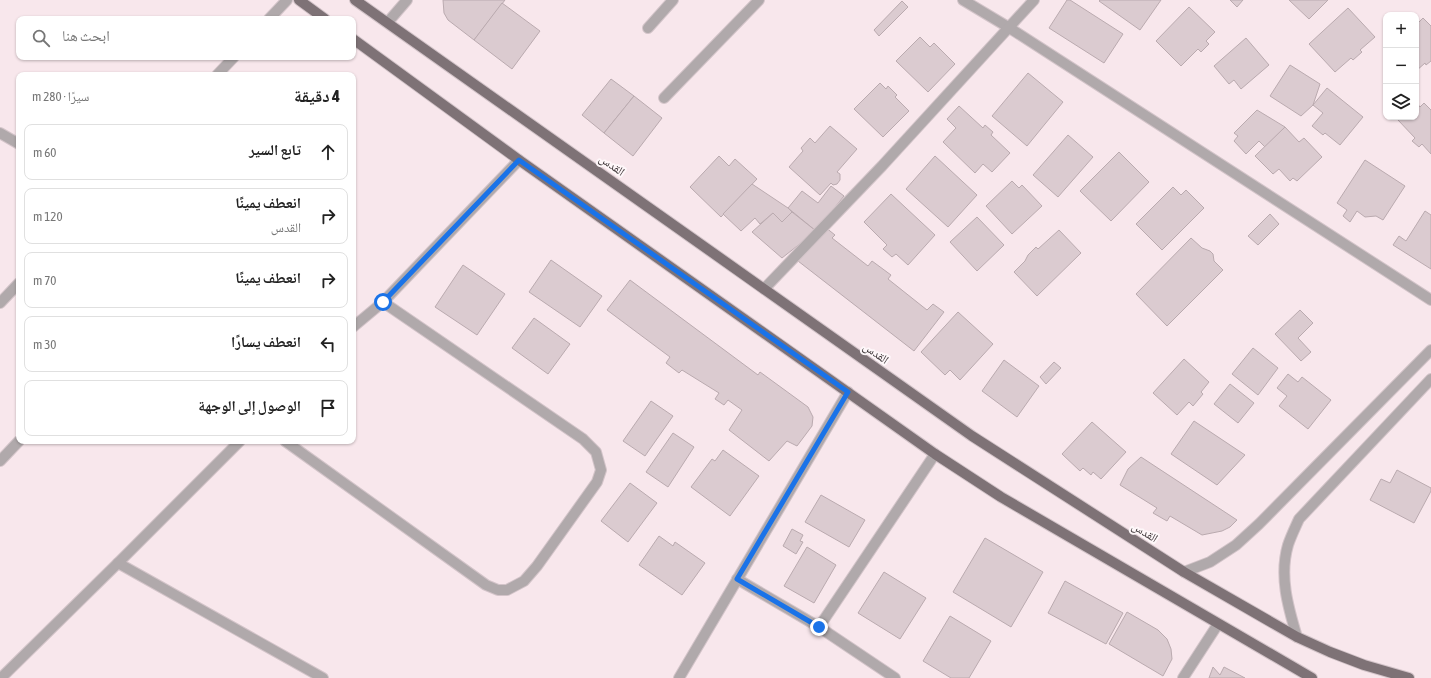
<!DOCTYPE html>
<html lang="ar">
<meta charset="utf-8">
<style>
:root{--surface:#fff;--page:#f2f2f2;--text:#222;--muted:#767676;--line:#e0e0e0}
body{margin:0;font-family:"Asap Condensed","Noto Naskh Arabic",sans-serif;background:var(--page);color:var(--text);direction:rtl}
.controls{position:absolute;right:12px;top:12px;display:grid;overflow:hidden;border-radius:8px;box-shadow:0 1px 3px #0004}
.controls button{width:36px;height:36px;display:grid;place-items:center;padding:0;border:0;border-bottom:1px solid var(--line);background:var(--surface);color:var(--text);font:20px sans-serif}
.stop{position:absolute;width:12px;height:12px;margin:-9px;border:3px solid #1a73e8;border-radius:50%;background:#fff}
.stop.end{background:#1a73e8;border-color:#fff;box-shadow:0 1px 4px #0008}
.list{margin:0;padding:0;list-style:none}
h2{display:flex;justify-content:space-between;align-items:center;height:52px;margin:0;padding:0 16px;font-size:17px}
h2 small{font-size:13px;font-weight:400;color:var(--muted)}
.list li{display:grid;grid-template-columns:26px 1fr auto;gap:12px;align-items:center;box-sizing:border-box;height:56px;margin:0 8px 8px;padding:0 8px;border:1px solid var(--line);border-radius:8px}
.list b{display:block;font-size:15px;white-space:nowrap}
.list p{margin:0;font-size:13px;white-space:nowrap;color:var(--muted)}
.list em{font-size:13px;font-style:normal;color:var(--muted)}
.icon{flex:none;width:22px;height:22px;fill:none;stroke:currentColor;stroke-width:2;stroke-linecap:round;stroke-linejoin:round}
.map{position:relative;flex:none;width:1431px;height:678px;overflow:hidden;direction:ltr}
.search{position:absolute;background:var(--surface);box-shadow:0 1px 3px #0004;left:16px;top:16px;width:340px;height:44px;display:flex;align-items:center;gap:10px;box-sizing:border-box;padding:0 14px;border-radius:8px;color:var(--muted);font-size:15px}
.panel{position:absolute;background:var(--surface);box-shadow:0 1px 3px #0004;left:16px;top:72px;width:340px;height:372px;border-radius:8px;direction:rtl}
.map>svg:first-child{display:block}
.building{fill:#dbcbd0;stroke:#baaaaf}
.lines{fill:none;stroke-linecap:round;stroke-linejoin:round}
.lane-casing{stroke:#d3c4c9;stroke-width:12}
.street-casing{stroke:#d3c4c9;stroke-width:12}
.primary-casing{stroke:#d3c4c9;stroke-width:12}
.lane{stroke:#b0a9ab;stroke-width:10}
.street{stroke:#b0a9ab;stroke-width:10}
.primary{stroke:#7e7276;stroke-width:10}
.route{stroke:#1a73e8;stroke-width:5}
.labels{text-anchor:middle;stroke-width:4;stroke-linejoin:round;paint-order:stroke}
.street-label{font-size:12px;fill:#40393b;stroke:#fef7f9}
</style>
<div class="map">
<svg width="1431" height="678" viewBox="0 0 1431 678">
<rect width="100%" height="100%" fill="#f8e7ec"/>
<g class="building">
<polygon points="443,0 505,0 474,40 448,20 444,13"/>
<polygon points="1067,0 1070,0 1123,34 1104,63 1049,28"/>
<polygon points="1100,0 1161,0 1140,30 1099,1"/>
<polygon points="1230,0 1243,0 1237,7"/>
<polygon points="1289,0 1328,0 1309,19"/>
<polygon points="902,1 908,7 879,36 874,30"/>
<polygon points="502,3 540,31 512,69 474,40"/>
<polygon points="1189,7 1215,32 1206,41 1209,44 1201,52 1198,49 1181,66 1156,41"/>
<polygon points="1348,8 1375,37 1360,50 1362,52 1353,60 1351,58 1335,72 1309,44"/>
<polygon points="1423,18 1431,26 1431,61 1426,65 1425,63 1416,71 1416,25"/>
<polygon points="920,37 930,47 934,43 955,64 928,92 896,61"/>
<polygon points="1246,38 1269,65 1241,89 1234,80 1229,84 1214,66"/>
<polygon points="1290,65 1320,84 1313,105 1301,116 1270,96"/>
<polygon points="1028,73 1063,102 1027,146 992,116"/>
<polygon points="611,79 634,96 604,133 582,115"/>
<polygon points="880,83 886,89 888,86 897,95 895,97 909,111 883,137 854,109"/>
<polygon points="1327,88 1363,117 1340,145 1325,133 1323,135 1312,126 1323,113 1313,105"/>
<polygon points="634,96 662,118 633,156 604,133"/>
<polygon points="1416,102 1420,107 1424,103 1431,110 1431,154 1422,144 1419,147 1412,141 1415,138 1398,120 1401,117 1416,117"/>
<polygon points="959,106 983,128 985,125 993,132 991,135 1010,153 992,172 983,164 975,173 943,142 956,128 947,119"/>
<polygon points="1257,110 1285,127 1265,147 1259,141 1246,154 1234,141 1238,136 1234,133"/>
<polygon points="830,126 857,149 837,172 840,174 840,180 837,184 833,185 831,183 820,195 789,167 803,151 801,148 810,138 815,143"/>
<polygon points="1285,127 1299,142 1304,138 1322,157 1297,181 1293,178 1290,181 1279,169 1273,174 1255,156"/>
<polygon points="1068,135 1093,157 1058,197 1033,175"/>
<polygon points="1119,152 1149,182 1111,221 1080,191"/>
<polygon points="719,156 729,166 735,159 757,179 721,217 690,187"/>
<polygon points="935,156 977,195 948,227 906,189"/>
<polygon points="1365,160 1405,186 1383,220 1376,216 1365,217 1357,211 1350,222 1343,216 1347,210 1337,203"/>
<polygon points="1012,181 1019,188 1022,185 1042,206 1012,234 986,206"/>
<polygon points="752,184 788,208 792,212 782,222 773,213 760,224 755,218 741,231 723,214"/>
<polygon points="831,186 844,196 816,231 788,208 802,191 818,203"/>
<polygon points="1173,187 1181,195 1186,190 1204,208 1162,250 1136,224"/>
<polygon points="891,194 935,235 908,265 896,254 892,257 883,249 887,245 864,222"/>
<polygon points="1425,211 1431,215 1431,269 1393,245 1399,236 1406,241"/>
<polygon points="792,212 816,231 782,258 752,232 773,213 782,222"/>
<polygon points="1270,214 1279,224 1258,245 1248,236"/>
<polygon points="977,217 1004,245 977,271 950,242"/>
<polygon points="825,227 835,235 832,238 868,266 872,261 891,275 888,279 927,310 933,304 944,312 914,351 798,261"/>
<polygon points="1059,230 1081,253 1037,296 1014,272 1025,261 1028,255 1036,247 1038,249"/>
<polygon points="1191,238 1202,248 1210,251 1213,254 1214,261 1223,270 1167,326 1136,294"/>
<polygon points="551,260 602,296 580,327 529,292"/>
<polygon points="463,265 505,294 477,335 435,307"/>
<polygon points="630,280 758,375 760,372 808,407 813,417 812,426 797,446 787,441 769,461 729,430 742,410 728,400 724,405 715,399 719,393 682,370 679,373 666,363 670,357 607,310"/>
<polygon points="1300,310 1313,323 1298,338 1311,352 1301,361 1275,334"/>
<polygon points="958,312 993,344 960,380 950,370 945,375 921,352"/>
<polygon points="534,318 570,344 548,374 512,348"/>
<polygon points="1253,348 1278,368 1258,395 1232,374"/>
<polygon points="1184,359 1209,382 1201,392 1203,394 1193,406 1189,402 1177,415 1153,393"/>
<polygon points="1004,360 1039,386 1017,417 982,391"/>
<polygon points="1054,362 1061,368 1046,384 1040,377"/>
<polygon points="1288,374 1298,382 1302,377 1331,400 1308,429 1279,406 1287,396 1277,388"/>
<polygon points="1230,384 1254,403 1238,423 1214,404"/>
<polygon points="651,401 673,416 645,456 623,441"/>
<polygon points="1194,421 1245,455 1217,485 1171,454"/>
<polygon points="1092,422 1126,452 1101,479 1093,472 1091,475 1083,468 1080,471 1062,454"/>
<polygon points="673,433 694,447 668,487 646,472"/>
<polygon points="723,450 759,476 730,516 691,487 712,459 715,461"/>
<polygon points="1141,457 1237,520 1230,527 1222,531 1202,535 1170,516 1167,521 1153,513 1157,508 1120,485 1128,469"/>
<polygon points="1397,470 1431,488 1431,491 1414,523 1370,500 1381,479 1390,483"/>
<polygon points="630,483 657,503 628,542 601,521"/>
<polygon points="821,495 865,520 849,547 805,522"/>
<polygon points="792,529 803,535 800,541 803,542 796,554 783,546"/>
<polygon points="659,536 673,546 675,542 705,563 682,595 639,565"/>
<polygon points="985,538 1043,572 1011,627 953,592"/>
<polygon points="807,547 836,565 814,603 784,586"/>
<polygon points="884,572 926,598 900,639 858,613"/>
<polygon points="1065,581 1123,613 1106,644 1048,613"/>
<polygon points="1127,612 1158,630 1167,639 1171,649 1172,659 1163,676 1109,644"/>
<polygon points="950,616 991,641 969,678 951,678 923,661"/>
<polygon points="1213,667 1220,675 1224,667 1245,678 1209,678"/>
</g>
<g class="lines">
<g class="lane-casing">
<g id="lane">
<polyline points="648,28 673,0"/>
<polyline points="664,98 759,0"/>
</g>
</g>
<g class="street-casing">
<g id="street">
<polyline points="963,0 1008,27 1431,300"/>
<polyline points="269,19 287,0"/>
<polyline points="388,22 407,0"/>
<polyline points="217,75 234,57"/>
<polyline points="0,133 19,144"/>
<polyline points="764,289 882,166 1034,0"/>
<polyline points="0,303 19,283"/>
<polyline points="353,327 383,302 519,160"/>
<polyline points="285,441 486,585 498,590 507,590 524,581 537,566 597,482 601,470 596,452 583,439 383,302"/>
<polyline points="0,461 19,441"/>
<polyline points="118,563 323,678"/>
<polyline points="1184,572 1210,562 1236,545 1259,524 1431,350"/>
<polyline points="737,579 819,627 895,678"/>
<polyline points="819,627 935,454"/>
<path d="M1297,637c-9,-30 -18,-61 -9,-92 3,-9 7,-17 11,-26l132,-140"/>
<polyline points="1,678 118,563 240,441"/>
<polyline points="679,678 848,392"/>
<polyline points="1183,678 1218,624"/>
</g>
</g>
<g class="primary-casing">
<g id="primary">
<polyline points="299,0 325,19"/>
<polyline points="355,0 972,436 1184,572 1297,637 1330,652 1364,665 1409,678"/>
<polyline points="353,39 519,160 935,454 1001,497 1312,678"/>
</g>
</g>
<use href="#lane" class="lane"/>
<use href="#street" class="street"/>
<use href="#primary" class="primary"/>
</g>
<g class="lines">
<polyline class="route" points="383,302 519,160 848,392 737,579 819,627"/>
</g>
<g class="labels">
<g class="street-label">
<text transform="translate(612 165) rotate(35)" y="4">القدس</text>
<text transform="translate(876 353) rotate(35)" y="4">القدس</text>
<text transform="translate(1145 532) rotate(32)" y="4">القدس</text>
</g>
</g>
</svg>
<div class="controls">
<button>+</button>
<button>−</button>
<button><svg class="icon" aria-label="layers" viewBox="0 0 24 24"><path d="M12 4l9 5-9 5-9-5zM3 14l9 5 9-5"/></svg></button>
</div>
<div class="stop" style="left:383px;top:302px"></div>
<div class="stop end" style="left:819px;top:627px"></div>
<div class="search"><svg class="icon" aria-label="search" viewBox="0 0 24 24"><circle cx="10" cy="10" r="6"/><path d="M15 15l6 6"/></svg>ابحث هنا</div>
<section class="panel">
<h2>4 دقيقة<small>سيرًا · 280 m</small></h2>
<ul class="list">
<li><svg class="icon" aria-label="ahead" viewBox="0 0 24 24"><path d="M12 20V5M6 11l6-6 6 6"/></svg><div><b>تابع السير</b></div><em>60 m</em></li>
<li><svg class="icon" aria-label="right" viewBox="0 0 24 24"><path d="M7 20v-9h11M14 6l5 5-5 5"/></svg><div><b>انعطف يمينًا</b><p>القدس</p></div><em>120 m</em></li>
<li><svg class="icon" aria-label="right" viewBox="0 0 24 24"><path d="M7 20v-9h11M14 6l5 5-5 5"/></svg><div><b>انعطف يمينًا</b></div><em>70 m</em></li>
<li><svg class="icon" aria-label="left" viewBox="0 0 24 24"><path d="M17 20v-9H6M10 6l-5 5 5 5"/></svg><div><b>انعطف يسارًا</b></div><em>30 m</em></li>
<li><svg class="icon" aria-label="arrive" viewBox="0 0 24 24"><path d="M6 21V4h12l-3 4 3 4H6"/></svg><div><b>الوصول إلى الوجهة</b></div></li>
</ul>
</section>
</div>
